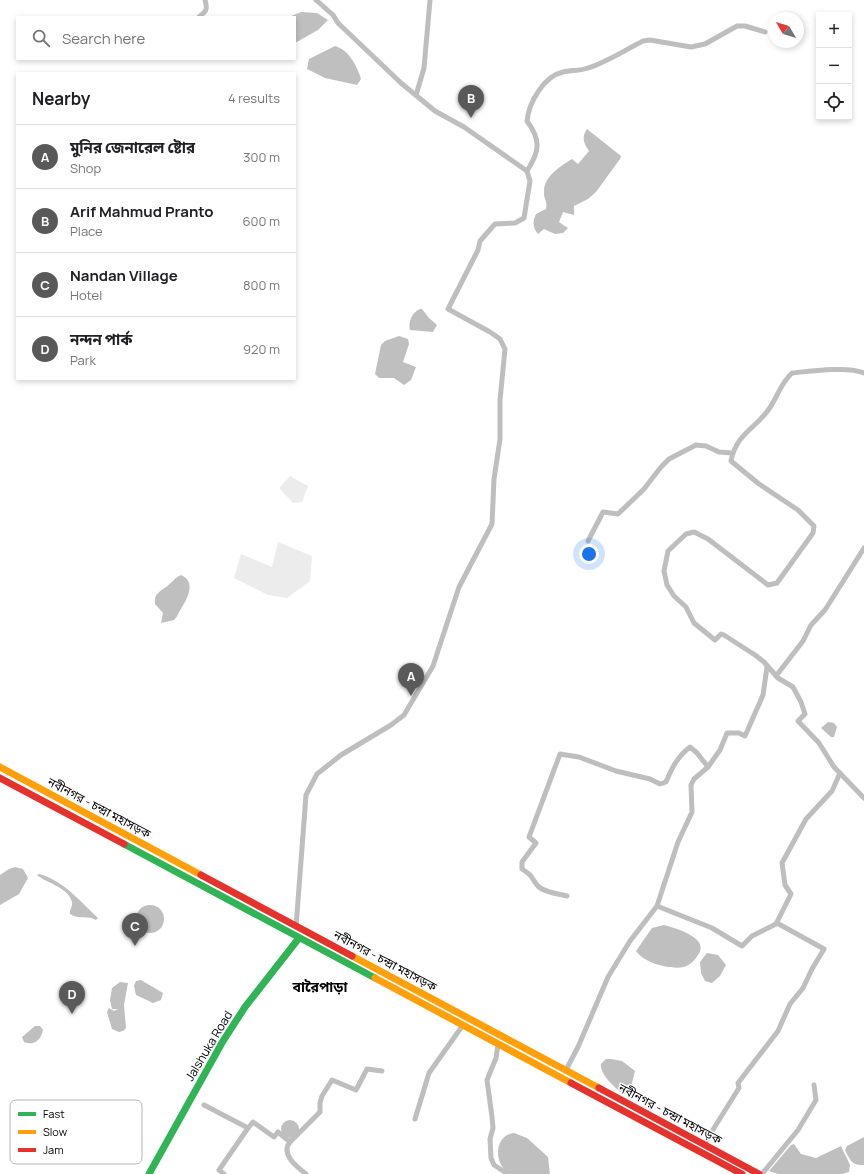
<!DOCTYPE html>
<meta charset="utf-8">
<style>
:root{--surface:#fff;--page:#f6f6f6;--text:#202124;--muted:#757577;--line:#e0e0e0;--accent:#595959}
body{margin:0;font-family:Manrope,"Noto Sans Bengali",sans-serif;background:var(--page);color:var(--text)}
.controls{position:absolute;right:12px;top:12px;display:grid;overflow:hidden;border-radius:0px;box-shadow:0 2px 6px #0003}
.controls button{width:36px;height:36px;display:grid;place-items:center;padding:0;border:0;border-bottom:1px solid var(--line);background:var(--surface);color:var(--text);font:20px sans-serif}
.compass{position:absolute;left:768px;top:12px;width:36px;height:36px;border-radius:50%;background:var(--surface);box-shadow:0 2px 6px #0003;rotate:308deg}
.you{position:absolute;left:589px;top:554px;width:14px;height:14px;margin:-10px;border:3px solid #fff;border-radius:50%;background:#1a73e8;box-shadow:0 0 0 6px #1a73e833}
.badge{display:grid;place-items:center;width:26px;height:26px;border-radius:50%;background:var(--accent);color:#fff;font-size:13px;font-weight:700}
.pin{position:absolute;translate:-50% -33px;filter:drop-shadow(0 1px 2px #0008)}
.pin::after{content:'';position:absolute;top:21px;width:14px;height:12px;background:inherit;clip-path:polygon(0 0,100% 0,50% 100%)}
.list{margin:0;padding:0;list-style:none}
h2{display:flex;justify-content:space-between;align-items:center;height:52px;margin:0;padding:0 16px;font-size:17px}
h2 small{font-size:13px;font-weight:400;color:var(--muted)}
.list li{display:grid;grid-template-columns:26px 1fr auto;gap:12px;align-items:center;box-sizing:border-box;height:64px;padding:0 16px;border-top:1px solid var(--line)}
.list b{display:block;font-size:15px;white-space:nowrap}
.list p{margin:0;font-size:13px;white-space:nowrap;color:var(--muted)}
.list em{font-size:13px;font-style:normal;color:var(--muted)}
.icon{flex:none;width:22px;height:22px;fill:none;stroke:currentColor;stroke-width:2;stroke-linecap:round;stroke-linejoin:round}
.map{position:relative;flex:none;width:864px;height:1174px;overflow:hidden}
.search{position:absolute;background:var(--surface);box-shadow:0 2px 6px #0003;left:16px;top:16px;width:280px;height:44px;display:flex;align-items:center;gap:10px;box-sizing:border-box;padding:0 14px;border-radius:0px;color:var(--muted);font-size:15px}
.panel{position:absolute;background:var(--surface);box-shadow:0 2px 6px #0003;left:16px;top:72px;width:280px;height:308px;border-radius:0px}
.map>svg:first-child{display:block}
.green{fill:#ececec}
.water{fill:#bfbfbf}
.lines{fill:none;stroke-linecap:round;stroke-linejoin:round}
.street{stroke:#bebebe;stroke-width:5}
.fast{stroke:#30b455;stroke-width:7}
.slow{stroke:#ff9f0a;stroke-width:7}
.jam{stroke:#e5322d;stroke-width:7}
.labels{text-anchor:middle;stroke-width:3;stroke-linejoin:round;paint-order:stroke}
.street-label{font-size:12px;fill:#000;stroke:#fff}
.quarter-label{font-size:14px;font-weight:bold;fill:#000;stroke:#fff}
.key{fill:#fff;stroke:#b2b2b2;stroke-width:1}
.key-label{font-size:11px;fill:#000}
</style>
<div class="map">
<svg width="864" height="1174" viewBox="0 0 864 1174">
<rect width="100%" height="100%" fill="#fff"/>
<g class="green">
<polygon points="290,476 308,486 302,502 293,503 279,488"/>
<polygon points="278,542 312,556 310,581 287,598 268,595 234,578 241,554 272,567"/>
</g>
<g class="water">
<polygon points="301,12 317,13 328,20 318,30 295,43 295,17 289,17"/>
<path d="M335,46c14,4 22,20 26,33l-4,6 -32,-7 -18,-9 2,-10z"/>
<path d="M587,129l34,27 -1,3 -24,33 -8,7 -14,7v9l-11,-3 -4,10 9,6 -5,5 -8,1 -11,-5 -6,5c-5,-6 -6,-12 -2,-20l10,-5c2,-7 -3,-11 -2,-18 0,-15 17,-25 28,-32l6,5 11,-13c-5,-7 -8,-14 -2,-22z"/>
<path d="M420,309h2l7,9 8,7 -4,7 -23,-2c-2,-8 2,-18 10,-21z"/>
<polygon points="399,336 408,339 409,344 403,362 416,367 411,380 404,385 394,378 379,378 375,374 381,345 385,341"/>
<path d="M181,575c16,7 6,24 0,34 -3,4 -3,7 -7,11l-13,3 2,-10 -8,-9c-1,-10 4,-12 11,-17 6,-4 8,-9 15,-12z"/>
<polygon points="828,722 834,723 837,727 834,737 831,737 821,728"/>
<polygon points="15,867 23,869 28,878 19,894 0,905 0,875 9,869"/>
<path d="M39,874c24,6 42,28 59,44l-2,2c-9,-5 -17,0 -26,-6 -1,-4 3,-8 2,-12 -4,-15 -26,-19 -35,-27z"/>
<circle cx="150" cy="919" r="14"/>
<path d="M664,925c11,3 47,13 34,30 -3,5 -8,10 -14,12 -14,3 -40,-4 -48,-16l16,-23z"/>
<polygon points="707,953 718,955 726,965 720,976 712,983 705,981 701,973 700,962"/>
<polygon points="141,980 163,993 161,1000 153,1003 136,995 134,986 136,981"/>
<polygon points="120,982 128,983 124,1005 126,1028 123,1031 119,1032 112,1029 107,1012 109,1008 114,1011 118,1009 112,1009 110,1000 112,988"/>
<path d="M35,1026h5l3,4c-2,10 -9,16 -19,12l-2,-5z"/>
<path d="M611,1059l11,2 13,10 -5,20 -6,3c-8,-4 -25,-21 -23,-30l5,-5z"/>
<circle cx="290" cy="1129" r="9"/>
<path d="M514,1133l13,5 21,19 2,17c-10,0 -29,0 -38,0 -19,-6 -19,-39 2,-41z"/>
<path d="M864,1137v28c-12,1 -14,-5 -19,-15l2,-4z"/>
<polygon points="794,1144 801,1154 816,1158 841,1146 850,1165 849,1172 842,1174 778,1174 769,1171 791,1145"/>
</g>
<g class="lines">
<g class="street">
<path d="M199,17c7,-6 9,-7 6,-17"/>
<polyline points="416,95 424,68 430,0"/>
<path d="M527,171c13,-20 14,-31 0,-50 2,-19 17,-45 36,-49 8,-2 17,-1 25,-4 19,-6 37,-18 55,-27l7,-1 41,7 14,-3 32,-18h8l20,6"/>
<path d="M864,373c-16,-7 -53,-2 -72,0 -12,11 -14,23 -23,36 -14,20 -33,25 -38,52l28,23 39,26 16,16 -1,7 -36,50 -9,2 -60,-46 -14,-7 -8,2 -18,17 -4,20 3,14 7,11 12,11 8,16 21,17 6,-6 3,1 31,20 9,7 14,16 15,9 8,15 4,12 -7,7 21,22 15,24 30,31"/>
<polyline points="588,541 603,512 618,514 644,489 661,467 669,459 696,445 706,446 719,452 732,453"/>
<polyline points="776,676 803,641 811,625 825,610 864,548"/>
<polyline points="708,767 720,750 727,733 739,733 745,736 763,695 767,667"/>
<polyline points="657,906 712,928 742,946 752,936 776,924 791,894 785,885 782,863 806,819 832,791 840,773"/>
<polyline points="296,927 306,795 317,774 341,755 391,725 404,715 433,666 459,587 492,524 494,479 500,439 500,400 505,349 500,339 490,332 448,309 478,250 480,241 495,224 515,223 524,218 530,181 527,171 464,127 435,111 401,83 338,23 333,15 316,0"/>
<polyline points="498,1044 496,1058 487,1080 492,1117 493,1128 490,1139 491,1158 494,1165 508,1174"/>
<path d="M566,1070l12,-23 30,-70 22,-36 27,-35 21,-64 14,-30 -1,-27 3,-6 14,-12 -11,-14 -7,-6c-13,10 -18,21 -24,35l-6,2 -10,-5 -34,-8 -37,-14 -19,-3 -31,83 7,6 -14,19v7c12,8 8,7 15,16 5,7 22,9 30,11"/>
<polyline points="204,1105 248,1128 219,1170 224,1174"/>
<polyline points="415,1119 429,1073 463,1025"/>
<polyline points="248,1128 253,1122 274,1137 278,1132 290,1142 320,1112 320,1103 322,1096 332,1080 356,1090 367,1069 382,1071"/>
<path d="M290,1142c-10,12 7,25 16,32"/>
<polyline points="704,1144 739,1088 738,1083 778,1031 790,1004 803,988 812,969 824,949 777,923"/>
<polyline points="762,1174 798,1130 816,1100 814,1085"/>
</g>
<g class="fast">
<polyline points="124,844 375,978"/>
<polyline points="149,1174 223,1041 245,1007 299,938"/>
</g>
<g class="slow">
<polyline points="0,767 201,875"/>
<polyline points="352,956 599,1088"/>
<polyline points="375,978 571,1083"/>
</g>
<g class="jam">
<polyline points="0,778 124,844"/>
<polyline points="201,875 352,956"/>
<polyline points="571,1083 742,1174"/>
<polyline points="599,1088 759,1174"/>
</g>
</g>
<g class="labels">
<g class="street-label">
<text transform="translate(99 808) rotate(28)" y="4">নবীনগর - চন্দ্রা মহাসড়ক</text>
<text transform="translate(385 961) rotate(28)" y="4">নবীনগর - চন্দ্রা মহাসড়ক</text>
<text transform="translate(209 1046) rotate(-59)" y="4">Jalshuka Road</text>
<text transform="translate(670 1114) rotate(28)" y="4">নবীনগর - চন্দ্রা মহাসড়ক</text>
</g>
<g class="quarter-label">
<text x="320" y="992">বারৈপাড়া</text>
</g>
</g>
<rect x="10" y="1100" width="132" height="64" rx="6" class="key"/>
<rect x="18" y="1112" width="18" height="4" fill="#30b455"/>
<rect x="18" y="1130" width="18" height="4" fill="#ff9f0a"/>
<rect x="18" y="1148" width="18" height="4" fill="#e5322d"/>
<g class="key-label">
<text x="43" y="1118">Fast</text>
<text x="43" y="1136">Slow</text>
<text x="43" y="1154">Jam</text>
</g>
</svg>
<div class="controls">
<button>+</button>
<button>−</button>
<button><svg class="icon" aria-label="locate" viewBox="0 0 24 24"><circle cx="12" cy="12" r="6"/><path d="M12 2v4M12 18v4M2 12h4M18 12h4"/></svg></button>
</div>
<svg class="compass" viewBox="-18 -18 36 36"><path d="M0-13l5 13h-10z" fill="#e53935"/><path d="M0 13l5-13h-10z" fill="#757577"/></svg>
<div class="you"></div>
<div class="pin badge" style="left:411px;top:696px">A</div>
<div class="pin badge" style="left:471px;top:118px">B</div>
<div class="pin badge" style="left:135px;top:946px">C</div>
<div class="pin badge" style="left:72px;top:1014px">D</div>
<div class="search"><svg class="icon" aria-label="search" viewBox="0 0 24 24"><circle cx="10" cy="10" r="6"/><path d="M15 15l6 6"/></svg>Search here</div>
<section class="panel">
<h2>Nearby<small>4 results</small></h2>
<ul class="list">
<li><span class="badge">A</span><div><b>মুনির জেনারেল ষ্টোর</b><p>Shop</p></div><em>300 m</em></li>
<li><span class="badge">B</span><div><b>Arif Mahmud Pranto</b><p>Place</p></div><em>600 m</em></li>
<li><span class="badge">C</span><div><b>Nandan Village</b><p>Hotel</p></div><em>800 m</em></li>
<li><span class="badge">D</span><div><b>নন্দন পার্ক</b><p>Park</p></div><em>920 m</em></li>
</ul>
</section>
</div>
